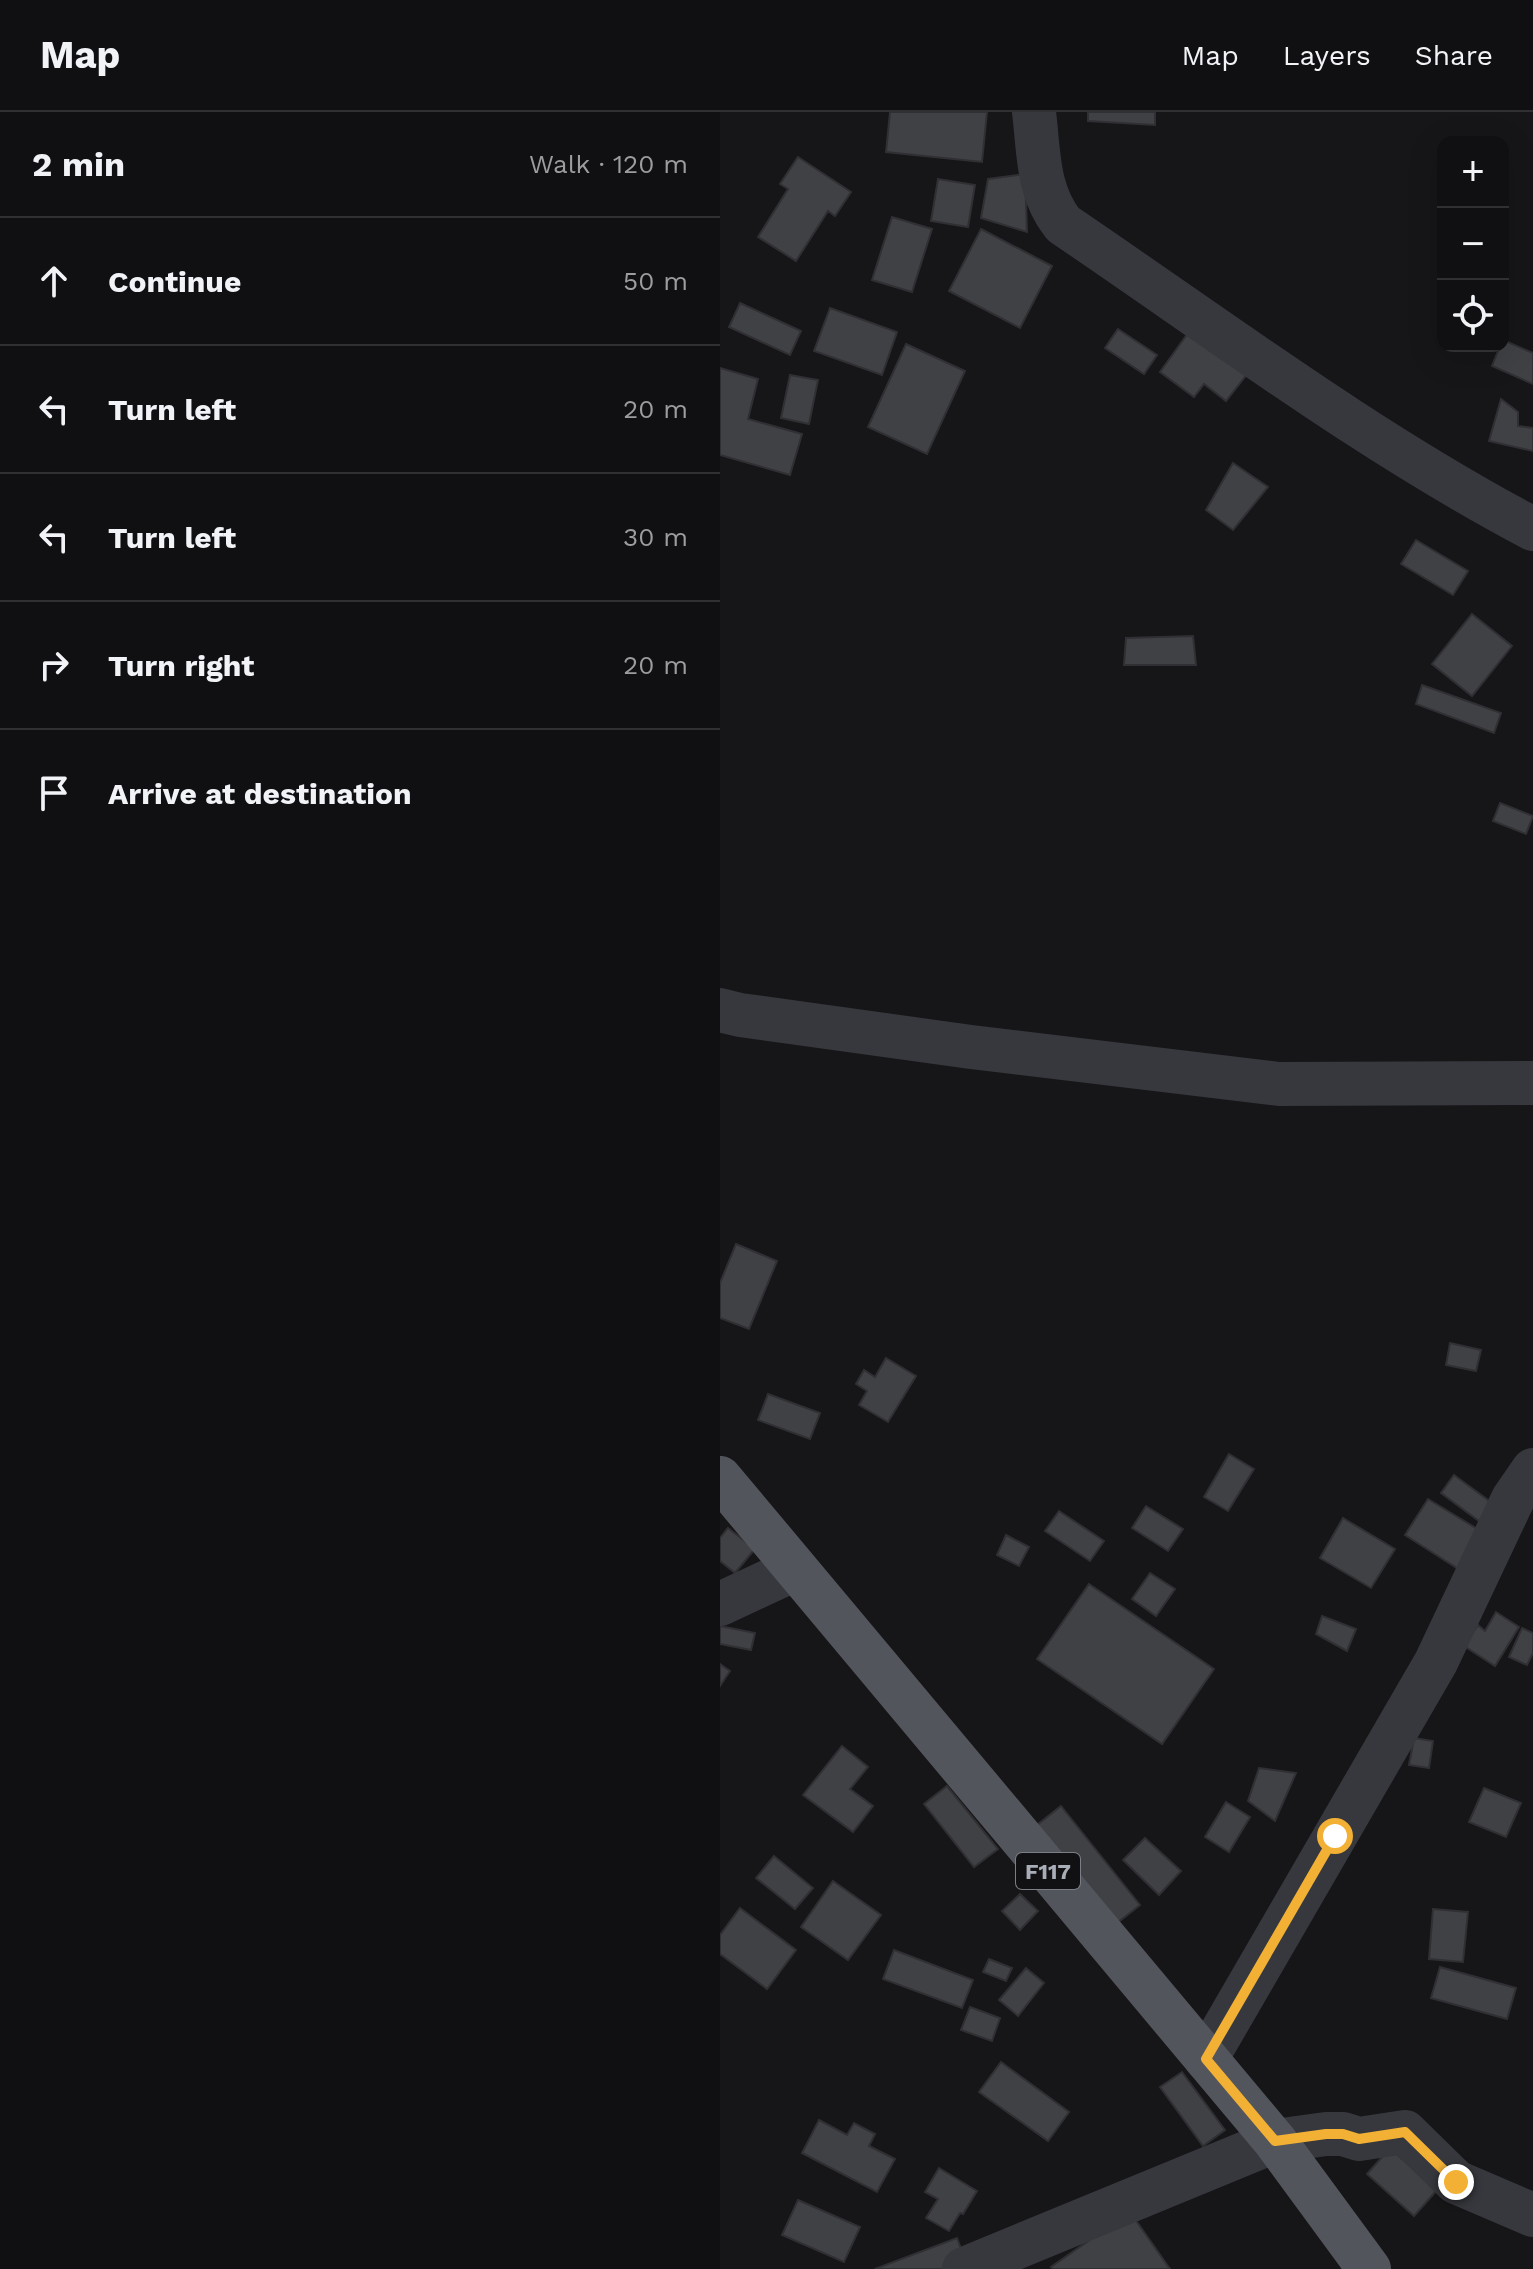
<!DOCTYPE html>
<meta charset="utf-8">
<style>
:root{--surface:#101012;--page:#19191b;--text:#f1f3f6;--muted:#9c9d9f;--line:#303032}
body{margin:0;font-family:"Work Sans",sans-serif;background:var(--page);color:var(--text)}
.controls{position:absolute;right:24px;top:24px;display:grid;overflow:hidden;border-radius:16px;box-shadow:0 8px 32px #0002}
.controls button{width:72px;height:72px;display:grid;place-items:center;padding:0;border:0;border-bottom:2px solid var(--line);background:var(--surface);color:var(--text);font:40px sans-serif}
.stop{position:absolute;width:24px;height:24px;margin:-18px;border:6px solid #f2b134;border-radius:50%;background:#fff}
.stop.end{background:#f2b134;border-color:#fff;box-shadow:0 2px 8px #0008}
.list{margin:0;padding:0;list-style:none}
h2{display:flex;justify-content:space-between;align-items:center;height:104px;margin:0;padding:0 32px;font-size:34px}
h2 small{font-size:26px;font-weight:400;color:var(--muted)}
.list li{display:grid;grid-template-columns:52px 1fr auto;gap:24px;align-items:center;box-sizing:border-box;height:128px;padding:0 32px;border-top:2px solid var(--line)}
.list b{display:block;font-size:30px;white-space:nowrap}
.list em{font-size:26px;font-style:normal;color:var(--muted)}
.icon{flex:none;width:44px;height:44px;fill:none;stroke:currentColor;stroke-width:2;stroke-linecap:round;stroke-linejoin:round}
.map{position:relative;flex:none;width:813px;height:2157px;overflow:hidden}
header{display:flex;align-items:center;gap:48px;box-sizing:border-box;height:112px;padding:0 40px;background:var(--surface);border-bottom:2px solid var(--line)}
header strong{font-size:38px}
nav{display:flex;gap:44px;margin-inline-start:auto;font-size:28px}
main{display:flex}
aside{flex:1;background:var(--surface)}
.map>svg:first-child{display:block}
.building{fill:#404145;stroke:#303034;stroke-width:2}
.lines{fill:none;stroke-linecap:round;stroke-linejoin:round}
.minor{stroke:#37383d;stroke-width:44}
.major{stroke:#53555c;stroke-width:44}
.route{stroke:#f2b134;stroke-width:10}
.labels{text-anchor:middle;stroke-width:8;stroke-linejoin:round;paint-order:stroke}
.shield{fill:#111113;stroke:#7b7e86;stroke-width:2}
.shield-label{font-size:22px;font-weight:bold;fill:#a8adb8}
</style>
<header>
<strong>Map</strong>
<nav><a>Map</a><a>Layers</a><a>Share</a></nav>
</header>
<main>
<aside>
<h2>2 min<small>Walk · 120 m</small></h2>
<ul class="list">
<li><svg class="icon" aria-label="ahead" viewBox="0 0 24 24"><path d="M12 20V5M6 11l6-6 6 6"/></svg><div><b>Continue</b></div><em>50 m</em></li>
<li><svg class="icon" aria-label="left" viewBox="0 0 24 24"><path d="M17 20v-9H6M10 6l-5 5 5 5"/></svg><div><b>Turn left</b></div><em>20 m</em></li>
<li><svg class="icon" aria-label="left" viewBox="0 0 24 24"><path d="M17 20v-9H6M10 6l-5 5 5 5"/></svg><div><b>Turn left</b></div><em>30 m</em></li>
<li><svg class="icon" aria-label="right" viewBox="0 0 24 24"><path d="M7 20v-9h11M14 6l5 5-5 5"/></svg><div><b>Turn right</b></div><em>20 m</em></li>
<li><svg class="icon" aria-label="arrive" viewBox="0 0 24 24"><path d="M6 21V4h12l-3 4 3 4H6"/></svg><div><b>Arrive at destination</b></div></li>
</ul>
</aside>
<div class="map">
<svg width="813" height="2157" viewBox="0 0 813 2157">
<rect width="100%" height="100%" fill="#161618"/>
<g class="building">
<polygon points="170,0 267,0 262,50 166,40"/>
<polygon points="368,0 435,0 435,13 368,9"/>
<polygon points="78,45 131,80 115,104 108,99 76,149 38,125 68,77 60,72"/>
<polygon points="305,62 307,120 261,106 268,67"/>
<polygon points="218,67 255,73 248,115 211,109"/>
<polygon points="172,105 212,117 192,180 152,168"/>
<polygon points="261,117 332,154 300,216 229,179"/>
<polygon points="20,191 81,219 70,243 9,215"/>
<polygon points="110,196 177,220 162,263 94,239"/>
<polygon points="398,217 437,243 424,262 385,236"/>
<polygon points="471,217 528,261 506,289 484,272 474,285 440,260"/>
<polygon points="783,228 813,241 813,272 772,254 780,234 783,234"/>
<polygon points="186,232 245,259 207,342 148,315"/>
<polygon points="0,256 38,267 28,307 82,322 70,363 0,343"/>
<polygon points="70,263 98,268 89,312 61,306"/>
<polygon points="781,287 798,300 798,314 813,316 813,339 769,329"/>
<polygon points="513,351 548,375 513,418 486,398"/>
<polygon points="696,428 748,459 733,483 681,452"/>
<polygon points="752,502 792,534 752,584 712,552"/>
<polygon points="473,524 476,553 404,553 406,526"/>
<polygon points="702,573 781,601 774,621 696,592"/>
<polygon points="780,691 813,704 806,722 773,709"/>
<polygon points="16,1132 57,1149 29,1217 0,1206 0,1171"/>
<polygon points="730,1231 761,1238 756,1259 726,1253"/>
<polygon points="166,1246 196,1264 168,1310 139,1293 147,1279 136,1272 144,1258 155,1265"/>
<polygon points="48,1282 100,1301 90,1327 38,1308"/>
<polygon points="509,1342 534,1357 508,1399 484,1385"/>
<polygon points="734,1363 772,1391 759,1409 721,1381"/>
<polygon points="708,1387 764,1421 740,1458 685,1423"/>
<polygon points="426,1394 463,1417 448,1439 412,1416"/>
<polygon points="339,1399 384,1429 370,1449 325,1419"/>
<polygon points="623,1406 675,1437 651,1476 600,1446"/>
<polygon points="8,1416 35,1437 15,1461 0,1449 0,1426"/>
<polygon points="286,1423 309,1435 299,1454 277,1443"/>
<polygon points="430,1461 455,1477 436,1504 412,1487"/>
<polygon points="369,1472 494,1557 442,1632 317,1547"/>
<polygon points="776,1500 799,1515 775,1554 744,1534 758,1513 765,1519"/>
<polygon points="602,1504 636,1517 627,1539 596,1522"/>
<polygon points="0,1514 35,1521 31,1538 0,1532"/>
<polygon points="802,1516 813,1521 813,1541 807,1553 789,1545"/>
<polygon points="0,1552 10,1559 0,1574"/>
<polygon points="694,1626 713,1629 709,1656 689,1653"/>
<polygon points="122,1634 148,1655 130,1677 153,1694 133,1720 83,1683"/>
<polygon points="539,1656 576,1661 555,1709 528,1689"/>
<polygon points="227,1674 278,1737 254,1755 204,1692"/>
<polygon points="764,1676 801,1691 786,1725 749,1710"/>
<polygon points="506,1690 530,1705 509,1740 485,1725"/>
<polygon points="341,1694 420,1793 397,1811 317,1713"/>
<polygon points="425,1726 461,1759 439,1783 403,1748"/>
<polygon points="54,1744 93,1776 75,1797 36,1766"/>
<polygon points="113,1769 161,1803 128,1848 81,1815"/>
<polygon points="300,1782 318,1799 300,1818 282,1799"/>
<polygon points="20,1796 76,1838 47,1877 0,1842 0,1823"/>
<polygon points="713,1797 748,1800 743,1850 709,1847"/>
<polygon points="174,1838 253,1868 242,1896 163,1867"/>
<polygon points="269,1847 292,1856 286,1869 263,1860"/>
<polygon points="720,1855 796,1876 787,1907 711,1886"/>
<polygon points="306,1856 324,1871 298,1904 279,1888"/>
<polygon points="250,1895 280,1906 272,1929 241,1918"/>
<polygon points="281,1950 349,2000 328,2029 259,1980"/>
<polygon points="462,1960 505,2018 483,2034 440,1975"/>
<polygon points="99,2008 127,2023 134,2011 155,2022 149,2034 175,2047 157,2080 82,2041"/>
<polygon points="670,2036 717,2078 694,2104 647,2062"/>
<polygon points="219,2056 257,2079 243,2102 240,2101 229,2119 206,2106 218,2087 205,2080"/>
<polygon points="78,2088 140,2115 124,2150 62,2123"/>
<polygon points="410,2100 450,2157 333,2157 331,2155"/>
<polygon points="237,2126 246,2150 227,2157 155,2157"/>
</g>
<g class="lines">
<g class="minor">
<path d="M314,0c5,41 3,79 29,112 155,105 305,218 470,305"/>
<polyline points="0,898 20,903 251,935 559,972 813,971"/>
<polyline points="0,1492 75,1457"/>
<polyline points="486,1947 716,1550 793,1387 813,1358"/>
<polyline points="244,2157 555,2029 606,2022 623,2022 639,2027 685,2020 736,2070 813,2103"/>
</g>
<polyline class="major" points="0,1366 555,2029 649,2157"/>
</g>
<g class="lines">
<polyline class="route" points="615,1724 486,1947 555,2029 606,2022 623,2022 639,2027 685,2020 736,2070"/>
</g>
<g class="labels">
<rect class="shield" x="296" y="1741" width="64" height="36" rx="6"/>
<g class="shield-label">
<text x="328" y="1767">F117</text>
</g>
</g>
</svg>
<div class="controls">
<button>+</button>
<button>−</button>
<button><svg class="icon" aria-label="locate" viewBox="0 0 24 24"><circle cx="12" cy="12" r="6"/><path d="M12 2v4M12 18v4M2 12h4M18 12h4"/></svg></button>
</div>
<div class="stop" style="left:615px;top:1724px"></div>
<div class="stop end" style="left:736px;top:2070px"></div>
</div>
</main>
